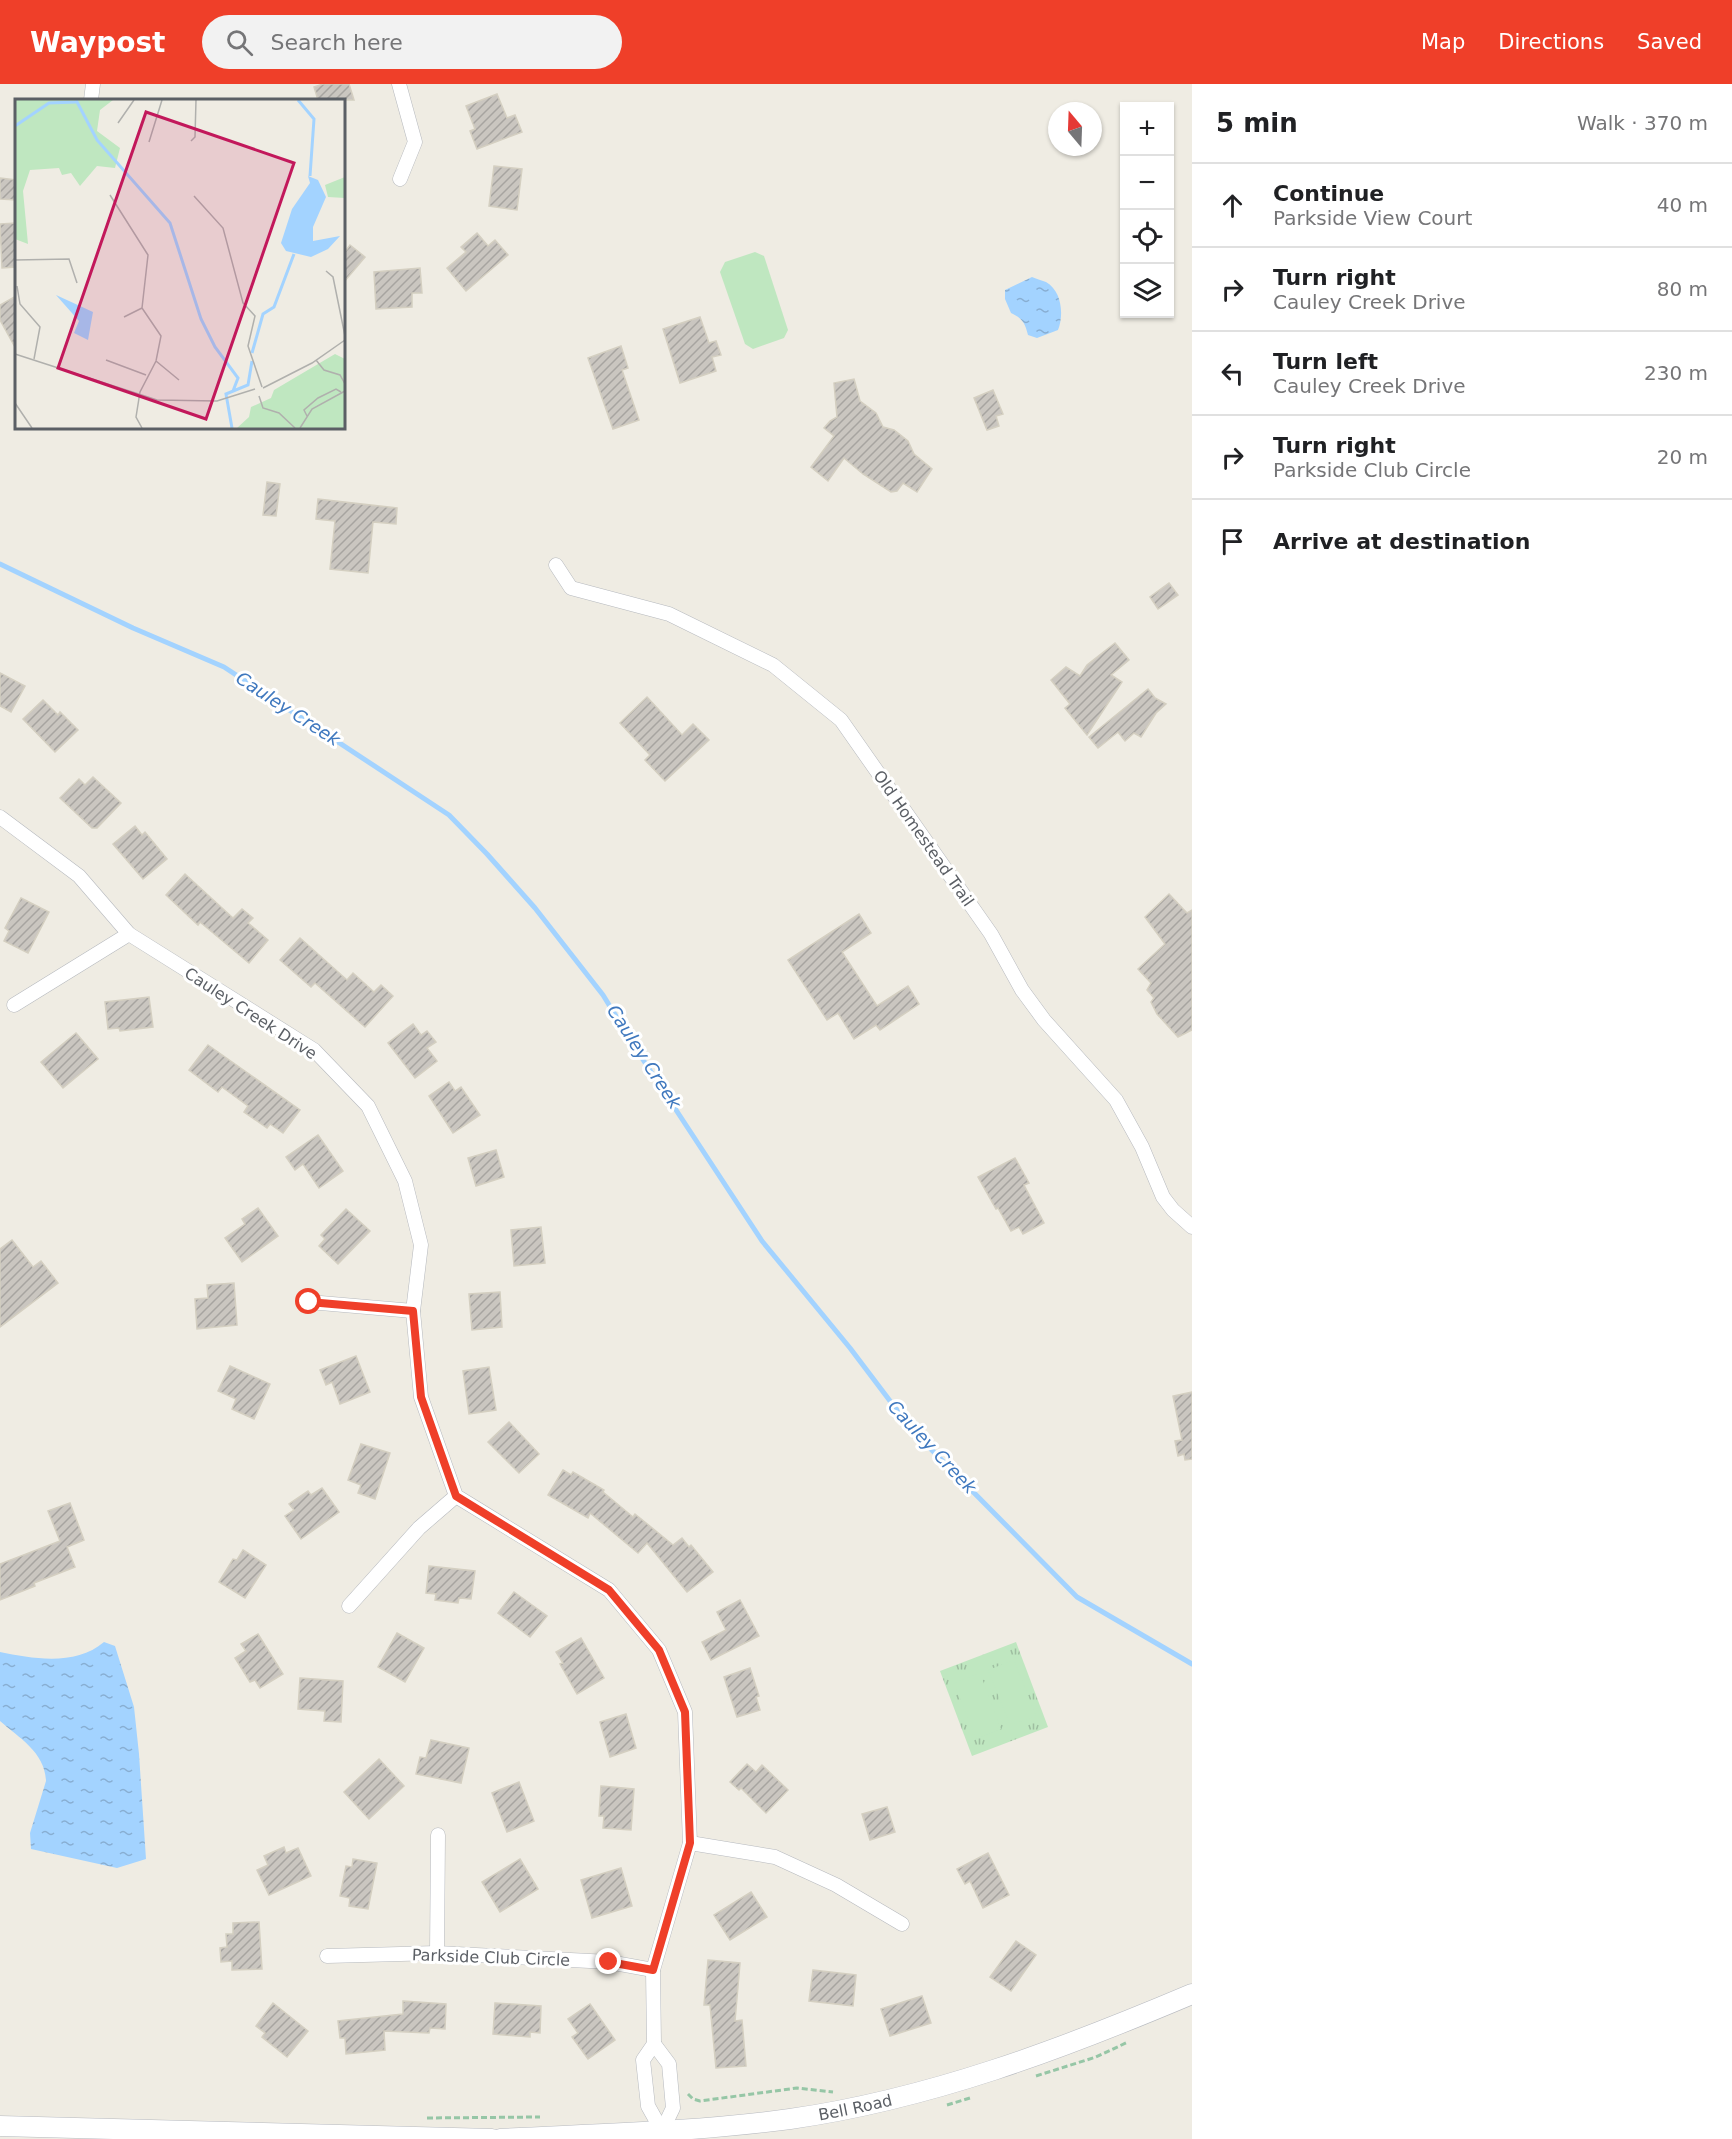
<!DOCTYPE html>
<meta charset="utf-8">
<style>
:root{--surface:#fff;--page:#f2f2f2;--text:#202124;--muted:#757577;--line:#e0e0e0;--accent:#ef3f29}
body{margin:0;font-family:"DejaVu Sans",sans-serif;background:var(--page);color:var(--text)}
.controls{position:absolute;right:18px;top:18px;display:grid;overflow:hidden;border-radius:0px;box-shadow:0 2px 4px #0004}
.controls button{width:54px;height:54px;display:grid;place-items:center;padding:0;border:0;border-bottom:2px solid var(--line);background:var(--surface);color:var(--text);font:30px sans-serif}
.compass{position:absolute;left:1048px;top:18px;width:54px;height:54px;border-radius:50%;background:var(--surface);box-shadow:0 2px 4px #0004;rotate:341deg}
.stop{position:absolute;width:18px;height:18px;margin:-14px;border:4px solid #ef3f29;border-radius:50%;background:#fff}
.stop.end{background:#ef3f29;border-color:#fff;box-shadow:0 2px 6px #0008}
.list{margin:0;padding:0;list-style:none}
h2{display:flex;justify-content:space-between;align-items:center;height:78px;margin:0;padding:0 24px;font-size:26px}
h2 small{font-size:20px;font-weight:400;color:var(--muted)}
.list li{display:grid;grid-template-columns:39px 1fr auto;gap:18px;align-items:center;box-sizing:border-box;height:84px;padding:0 24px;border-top:2px solid var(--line)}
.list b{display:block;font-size:22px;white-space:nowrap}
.list p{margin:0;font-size:20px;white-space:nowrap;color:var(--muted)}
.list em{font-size:20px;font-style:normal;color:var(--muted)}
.icon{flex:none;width:33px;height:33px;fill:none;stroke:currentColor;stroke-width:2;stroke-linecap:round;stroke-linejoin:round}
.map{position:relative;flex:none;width:1192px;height:2055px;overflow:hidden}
header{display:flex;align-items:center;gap:36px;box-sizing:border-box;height:84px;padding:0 30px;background:var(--accent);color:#fff}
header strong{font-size:28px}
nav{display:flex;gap:33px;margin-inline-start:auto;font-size:21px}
.search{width:420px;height:54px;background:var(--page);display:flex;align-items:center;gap:15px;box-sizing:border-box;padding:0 21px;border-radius:33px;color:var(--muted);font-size:22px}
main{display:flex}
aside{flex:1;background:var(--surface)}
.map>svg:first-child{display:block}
.park{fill:url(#park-tufts)}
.pitch{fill:#bfe7c0}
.water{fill:url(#water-ripples)}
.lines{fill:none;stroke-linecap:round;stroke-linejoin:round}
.stream{stroke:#a3d3ff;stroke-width:5}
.building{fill:url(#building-hatch);stroke:#d4cfc1;stroke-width:1.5}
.street-casing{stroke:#b6b9be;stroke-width:15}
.secondary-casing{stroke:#b7bac0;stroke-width:21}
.path{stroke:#96c6a6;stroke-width:3;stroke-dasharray:6 3;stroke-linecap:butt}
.street{stroke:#fff;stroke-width:14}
.secondary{stroke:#fff;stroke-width:20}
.route{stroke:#ef3f29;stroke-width:8}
.labels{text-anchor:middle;stroke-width:6;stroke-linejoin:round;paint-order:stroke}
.street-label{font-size:16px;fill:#5b5f65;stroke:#fff}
.water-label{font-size:18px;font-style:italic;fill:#3f78be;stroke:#fff}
.inset-river{fill:none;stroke:#a3d3ff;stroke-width:3}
.inset-road{fill:none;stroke:#b0b0ad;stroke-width:1.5}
.view{fill:#c2185b;fill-opacity:0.15;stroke:#c2185b;stroke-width:3}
.inset-edge{fill:none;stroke:#5b5f65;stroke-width:3}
</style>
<header>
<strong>Waypost</strong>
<div class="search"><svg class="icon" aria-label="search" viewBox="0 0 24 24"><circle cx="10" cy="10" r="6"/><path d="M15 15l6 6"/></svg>Search here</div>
<nav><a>Map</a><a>Directions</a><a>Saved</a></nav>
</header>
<main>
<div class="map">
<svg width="1192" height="2055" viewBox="0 0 1192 2055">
<defs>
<pattern id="park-tufts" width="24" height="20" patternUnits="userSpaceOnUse" patternTransform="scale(1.5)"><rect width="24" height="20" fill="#bfe7c0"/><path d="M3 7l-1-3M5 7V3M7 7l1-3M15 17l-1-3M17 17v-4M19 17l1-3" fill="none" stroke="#9ebea0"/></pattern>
<pattern id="water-ripples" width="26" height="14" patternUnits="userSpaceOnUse" patternTransform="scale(1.5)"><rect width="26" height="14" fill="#a3d3ff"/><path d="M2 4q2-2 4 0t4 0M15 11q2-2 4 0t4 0" fill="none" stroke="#88aed2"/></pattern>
<pattern id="building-hatch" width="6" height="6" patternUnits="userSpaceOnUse" patternTransform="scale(1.5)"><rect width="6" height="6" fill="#cac6c0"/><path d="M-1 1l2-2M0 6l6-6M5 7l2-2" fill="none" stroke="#a7a4a0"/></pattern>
</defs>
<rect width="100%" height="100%" fill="#efece3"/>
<polygon class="park" points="1016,1558 1048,1643 972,1672 940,1587"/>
<g class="pitch">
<polygon points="755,168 764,172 788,246 784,254 753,265 745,260 720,188 725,178"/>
<polygon points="1014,1576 1036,1632 1010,1641 988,1586"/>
<polygon points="980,1589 1001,1645 976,1655 954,1599"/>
</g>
<g class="water">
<path d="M1032,193c4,2 9,3 14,5 16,9 18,33 12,48l-21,8 -9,-3c-3,-12 -6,-17 -17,-22l-6,-14v-9z"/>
<path d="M104,1558l11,4 19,61 5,47 7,105 -29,9 -86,-19 -1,-16 16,-52c-1,-29 -27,-43 -46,-60v-69c34,7 76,14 104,-10z"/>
</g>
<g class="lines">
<polyline class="stream" points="0,480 133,544 224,583 449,731 487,770 535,824 603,911 638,968 762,1157 850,1264 912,1346 1077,1513 1192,1580"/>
</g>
<g class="building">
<polygon points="323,0 349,0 354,16 318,16 314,3"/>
<polygon points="497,10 507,34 515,31 522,48 477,65 470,47 475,45 466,22"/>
<polygon points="494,82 522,85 517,126 489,122"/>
<polygon points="0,94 16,96 16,116 0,115"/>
<polygon points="16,139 16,183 2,184 0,140"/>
<polygon points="477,149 488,162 495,156 508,171 466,207 447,184 466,168 461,163"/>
<polygon points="350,161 365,173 344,198 344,169"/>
<polygon points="420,184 422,209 412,209 412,223 376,225 374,188"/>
<polygon points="16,212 16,265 0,236 0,221"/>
<polygon points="700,233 709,259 716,257 721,271 712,273 716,287 680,299 663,245"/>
<polygon points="621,262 628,284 622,286 639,336 613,345 588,274"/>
<polygon points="854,295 860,317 876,329 883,343 894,346 908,357 914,370 932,385 917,408 903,399 897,407 891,408 863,390 844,374 828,397 811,383 834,352 824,344 830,337 837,333 834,299"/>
<polygon points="993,306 1003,330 996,332 999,342 987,346 974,314"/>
<polygon points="267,398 280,400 276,432 263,431"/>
<polygon points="318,415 397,424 396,440 373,438 368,489 330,485 335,437 316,435"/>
<polygon points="1169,499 1178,511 1158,525 1150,513"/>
<polygon points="1115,559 1129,576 1111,591 1122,598 1087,651 1065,624 1070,620 1051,596 1066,583 1080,592 1087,581"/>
<polygon points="0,589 25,602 11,628 0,622"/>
<polygon points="1148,605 1155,614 1166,620 1156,629 1141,653 1134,649 1125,657 1118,648 1098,664 1089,653"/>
<polygon points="647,613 682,651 693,640 709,656 665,697 645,676 650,671 620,639"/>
<polygon points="43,616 58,631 60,628 78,646 55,668 23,635"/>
<polygon points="93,693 121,719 97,744 92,744 60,714 79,695 85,701"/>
<polygon points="135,742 142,751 145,748 167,775 143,795 113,760"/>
<polygon points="185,790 233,834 242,825 253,834 248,839 268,856 249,879 200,838 198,841 166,811"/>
<polygon points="1169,810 1187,829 1192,826 1192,946 1178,953 1157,930 1151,918 1154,914 1147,906 1151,899 1138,885 1165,860 1145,833"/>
<polygon points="21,814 49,828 28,869 4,857 9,847 5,844"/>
<polygon points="859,830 871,849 842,868 877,922 908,902 919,920 880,946 876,941 854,955 838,929 827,936 788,876"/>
<polygon points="300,854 347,896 353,889 374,908 381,901 393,912 365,943 315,899 311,903 280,876"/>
<polygon points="149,913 153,943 120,947 119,944 108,945 105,918"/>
<polygon points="413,940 421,951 427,947 436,958 427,964 437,977 415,994 388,959"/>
<polygon points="76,949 98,975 63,1004 41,978"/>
<polygon points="208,961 300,1026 283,1049 270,1040 267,1044 244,1028 248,1022 222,1003 218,1008 189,986"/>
<polygon points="449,998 455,1007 461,1003 480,1031 453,1049 429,1012"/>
<polygon points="318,1051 343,1087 319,1104 303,1080 295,1086 286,1073"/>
<polygon points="496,1066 504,1093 476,1102 468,1074"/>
<polygon points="1015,1074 1029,1099 1024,1101 1044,1139 1023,1150 1019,1143 1011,1147 998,1124 996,1125 978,1093"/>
<polygon points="258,1124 278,1152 242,1178 225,1154 245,1140 242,1135"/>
<polygon points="346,1125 370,1147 338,1180 319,1162 325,1155 321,1151"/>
<polygon points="541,1143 545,1179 514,1182 511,1146"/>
<polygon points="12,1156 33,1183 41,1177 58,1199 0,1243 0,1165"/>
<polygon points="234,1199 237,1241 197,1245 195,1215 208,1214 207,1201"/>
<polygon points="500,1208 502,1243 472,1246 469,1210"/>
<polygon points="356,1272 370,1308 340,1320 332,1298 326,1301 320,1286"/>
<polygon points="230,1282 270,1300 254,1335 232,1325 236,1315 218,1307"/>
<polygon points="489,1283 496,1326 469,1330 463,1287"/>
<polygon points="1192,1308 1192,1375 1185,1376 1184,1370 1178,1372 1175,1357 1182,1356 1173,1312"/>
<polygon points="509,1338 539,1370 519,1389 488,1358"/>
<polygon points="361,1360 390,1369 375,1415 358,1409 361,1401 348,1396"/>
<polygon points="563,1386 571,1391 573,1388 604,1406 603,1408 633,1433 635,1430 673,1461 682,1454 689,1463 691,1461 713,1488 687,1508 647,1459 638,1469 590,1429 588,1434 548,1411"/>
<polygon points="322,1404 339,1428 301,1455 285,1432 294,1426 289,1420 308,1407 311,1411"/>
<polygon points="70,1419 84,1456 67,1463 75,1483 34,1499 35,1502 0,1516 0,1480 60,1457 48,1427"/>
<polygon points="243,1466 266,1481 245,1514 219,1498 233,1475 237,1476"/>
<polygon points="429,1482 475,1487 471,1515 459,1514 458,1519 435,1516 436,1510 426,1509"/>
<polygon points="514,1508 547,1532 530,1553 498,1529"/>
<polygon points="740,1516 759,1552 711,1576 702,1558 726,1546 717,1528"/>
<polygon points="397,1549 424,1564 405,1598 378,1583"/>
<polygon points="258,1550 283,1590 260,1604 255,1596 250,1598 235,1574 246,1567 241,1560"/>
<polygon points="581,1554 604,1594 577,1610 560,1580 563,1579 556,1568"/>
<polygon points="750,1584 759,1612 756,1613 760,1626 737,1633 724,1593"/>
<polygon points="300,1594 343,1597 341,1638 324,1637 325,1627 298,1625"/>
<polygon points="626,1630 636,1664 610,1673 600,1638"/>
<polygon points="431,1656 469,1664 461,1699 416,1690 420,1673 426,1674"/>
<polygon points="379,1675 404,1702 369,1735 344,1708"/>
<polygon points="747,1680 756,1688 762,1681 788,1706 766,1729 741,1704 739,1706 730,1698"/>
<polygon points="519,1698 534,1737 507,1748 492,1709"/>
<polygon points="601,1702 634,1705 631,1746 603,1744 604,1732 599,1732"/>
<polygon points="887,1723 895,1748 870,1756 862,1730"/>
<polygon points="284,1763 286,1769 298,1764 311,1792 269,1811 257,1786 268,1781 264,1772"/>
<polygon points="988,1769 1009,1811 983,1824 970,1797 965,1800 957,1785"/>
<polygon points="353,1775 377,1779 368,1825 349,1822 350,1814 340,1812 346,1782 352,1783"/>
<polygon points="520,1775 538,1805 500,1828 482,1798"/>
<polygon points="621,1784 632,1822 592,1834 581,1796"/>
<polygon points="751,1808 767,1833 730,1856 714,1831"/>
<polygon points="259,1838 262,1885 232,1886 232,1877 221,1878 220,1864 227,1863 226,1850 233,1850 233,1839"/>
<polygon points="1016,1857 1036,1871 1011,1907 990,1893"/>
<polygon points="708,1876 740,1879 735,1937 742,1936 746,1982 716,1984 710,1921 704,1921"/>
<polygon points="813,1886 856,1891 853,1922 809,1917"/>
<polygon points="922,1912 931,1939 890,1952 881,1925"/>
<polygon points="403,1917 446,1920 445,1945 430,1944 429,1949 384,1947 385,1966 346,1970 345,1954 340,1954 338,1937 403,1930"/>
<polygon points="273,1919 308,1947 287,1973 262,1953 265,1949 256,1942"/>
<polygon points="495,1919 541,1922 540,1949 530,1948 530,1953 493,1950"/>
<polygon points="590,1920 615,1956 588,1975 572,1953 578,1949 568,1935"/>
</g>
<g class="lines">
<g class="street-casing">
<g id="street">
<polyline points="399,0 415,58 400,95"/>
<polyline points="91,16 93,0"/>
<polyline points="556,481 571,504 669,530 773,581 841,636 991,850 1022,906 1044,936 1116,1016 1142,1063 1163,1113 1173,1126 1192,1143"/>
<polyline points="0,733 79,792 129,850 314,966 368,1022 405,1097 421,1161 413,1227 421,1313 456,1412 609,1506 659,1566 685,1628 690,1759 653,1886 654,1960 643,1976 648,2022 662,2047 662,2054"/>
<polyline points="14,921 129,850"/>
<polyline points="309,1218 413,1227"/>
<polyline points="349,1522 419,1444 456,1412"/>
<polyline points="690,1759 775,1773 836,1801 902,1840"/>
<polyline points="437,1869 438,1751"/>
<polyline points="327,1872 437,1869 609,1878 653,1886"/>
<polyline points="654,1960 669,1980 673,2024 662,2047"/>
</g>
</g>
<g class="secondary-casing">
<g id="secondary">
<polyline points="0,2042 492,2055"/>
<path id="s1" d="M500,2055c96,-5 194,-7 290,-20 140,-20 272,-70 402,-125"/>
</g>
</g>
<g class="path">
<polyline points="1036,1992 1096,1973 1128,1958"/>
<polyline points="688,2010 693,2015 700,2017 797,2004 833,2008"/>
<polyline points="947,2021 970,2014"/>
<polyline points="427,2034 540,2033"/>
</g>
<use href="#street" class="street"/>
<use href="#secondary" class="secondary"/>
</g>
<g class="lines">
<polyline class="route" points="309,1218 413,1227 421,1313 456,1412 609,1506 659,1566 685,1628 690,1759 653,1886 609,1878"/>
</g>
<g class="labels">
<g class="street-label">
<text transform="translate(924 754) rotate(55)" y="6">Old Homestead Trail</text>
<text transform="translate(251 929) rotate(33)" y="6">Cauley Creek Drive</text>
<text transform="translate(491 1873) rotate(2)" y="6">Parkside Club Circle</text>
<text dy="6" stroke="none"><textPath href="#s1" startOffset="357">Bell Road</textPath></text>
</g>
<g class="water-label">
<text transform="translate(288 625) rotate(33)" y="6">Cauley Creek</text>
<text transform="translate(644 973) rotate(57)" y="6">Cauley Creek</text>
<text transform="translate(932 1363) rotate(47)" y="6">Cauley Creek</text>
</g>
</g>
<g transform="translate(15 15)">
<rect width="330" height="330" fill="#efece3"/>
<path d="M0,1h98l-13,10 -3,21 23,17 -5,20 -18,-2 -17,20 -9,-13 -9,2 -3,-7 -29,2 -7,21 5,53 -13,-5zM330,78v21l-17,-1 -3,-12z" fill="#bfe7c0"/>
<path d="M320,255l10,5v69h-108l12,-11 2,-10 20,-9 3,-8z" fill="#bfe7c0"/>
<path d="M293,77l10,4 8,17 -13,30v14l27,-5 -12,13 -17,8 -25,-6 -5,-8 11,-34 18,-26zM41,196l37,17 -5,28 -14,-7 5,-12z" fill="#a3d3ff"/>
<path class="inset-river" d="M61,1l21,40 73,83 31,96 14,28 23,31 -5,13M283,1l16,19 -4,57M0,27l34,-23 27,-1M237,254l11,-39 11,-7 20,-53M217,329l-6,-34 22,-9 4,-24"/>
<path class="inset-road" d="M103,24l16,-23M176,42l4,-4 1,-37M134,43l13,-42M95,96l38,60 -6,53 19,28 -5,25 -16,31 -4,25 6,11M179,97l29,32 20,75 12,13 -7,30 14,41M0,161l54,-1 8,24M311,172l7,6 12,59M2,187l3,18 20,23 -6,32M109,218l18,-9M0,255l142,46 60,1 38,-12M91,261l40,15M301,261l8,10 16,5 5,9M141,262l23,19M248,289l49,-25 33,-23M244,297l4,12 16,5 16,15M0,304l17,25M292,317l-3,-6 14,-12 18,-9 5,3M285,329l12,-19 33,-18"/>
<path class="view" d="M131,13l148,51 -88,256 -148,-51z"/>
<rect width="330" height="330" class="inset-edge"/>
</g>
</svg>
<div class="controls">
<button>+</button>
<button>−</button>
<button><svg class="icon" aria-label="locate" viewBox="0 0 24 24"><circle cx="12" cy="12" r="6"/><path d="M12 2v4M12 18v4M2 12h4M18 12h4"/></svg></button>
<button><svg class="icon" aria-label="layers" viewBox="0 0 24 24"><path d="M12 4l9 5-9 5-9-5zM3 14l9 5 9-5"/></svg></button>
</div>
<svg class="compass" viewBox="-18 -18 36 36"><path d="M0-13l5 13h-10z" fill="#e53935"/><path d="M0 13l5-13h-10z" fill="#757577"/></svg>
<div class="stop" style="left:309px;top:1218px"></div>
<div class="stop end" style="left:609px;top:1878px"></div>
</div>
<aside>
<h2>5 min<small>Walk · 370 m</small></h2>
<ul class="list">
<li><svg class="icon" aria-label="ahead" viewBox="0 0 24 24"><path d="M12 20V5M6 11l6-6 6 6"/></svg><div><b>Continue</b><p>Parkside View Court</p></div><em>40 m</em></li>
<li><svg class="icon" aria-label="right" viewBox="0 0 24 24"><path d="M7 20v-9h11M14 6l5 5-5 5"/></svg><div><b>Turn right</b><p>Cauley Creek Drive</p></div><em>80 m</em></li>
<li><svg class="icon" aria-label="left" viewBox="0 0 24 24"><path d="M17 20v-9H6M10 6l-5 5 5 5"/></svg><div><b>Turn left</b><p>Cauley Creek Drive</p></div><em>230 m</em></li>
<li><svg class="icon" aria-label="right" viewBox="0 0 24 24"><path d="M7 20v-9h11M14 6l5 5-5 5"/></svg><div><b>Turn right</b><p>Parkside Club Circle</p></div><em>20 m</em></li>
<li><svg class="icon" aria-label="arrive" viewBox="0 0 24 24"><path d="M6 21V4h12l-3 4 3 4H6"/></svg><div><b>Arrive at destination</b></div></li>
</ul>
</aside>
</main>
